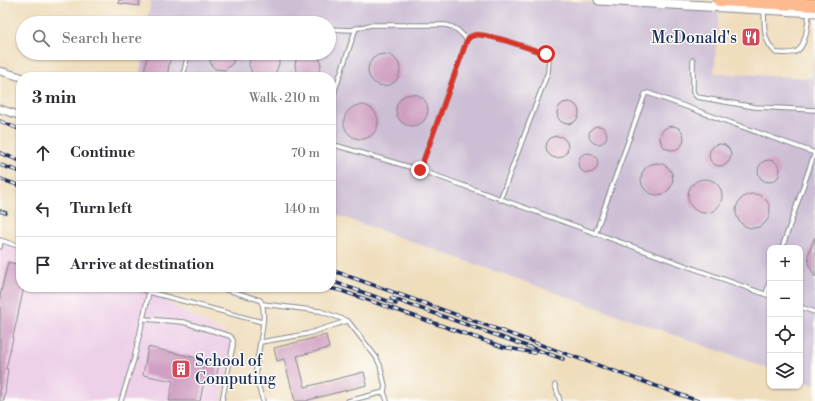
<!DOCTYPE html>
<meta charset="utf-8">
<style>
:root{--surface:#fff;--page:#f2f2f3;--text:#2b2b33;--muted:#7c7c81;--line:#e1e1e2}
body{margin:0;font-family:"Libre Bodoni",serif;background:var(--page);color:var(--text)}
.controls{position:absolute;right:12px;bottom:12px;display:grid;overflow:hidden;border-radius:8px;box-shadow:0 1px 3px #0004}
.controls button{width:36px;height:36px;display:grid;place-items:center;padding:0;border:0;border-bottom:1px solid var(--line);background:var(--surface);color:var(--text);font:20px sans-serif}
.stop{position:absolute;width:12px;height:12px;margin:-9px;border:3px solid #d93025;border-radius:50%;background:#fff}
.stop.end{background:#d93025;border-color:#fff;box-shadow:0 1px 4px #0008}
.list{margin:0;padding:0;list-style:none}
h2{display:flex;justify-content:space-between;align-items:center;height:52px;margin:0;padding:0 16px;font-size:17px}
h2 small{font-size:13px;font-weight:400;color:var(--muted)}
.list li{display:grid;grid-template-columns:26px 1fr auto;gap:12px;align-items:center;box-sizing:border-box;height:56px;padding:0 16px;border-top:1px solid var(--line)}
.list b{display:block;font-size:15px;white-space:nowrap}
.list em{font-size:13px;font-style:normal;color:var(--muted)}
.icon{flex:none;width:22px;height:22px;fill:none;stroke:currentColor;stroke-width:2;stroke-linecap:round;stroke-linejoin:round}
.map{position:relative;flex:none;width:815px;height:401px;overflow:hidden}
.search{position:absolute;background:var(--surface);box-shadow:0 1px 3px #0004;left:16px;top:16px;width:320px;height:44px;display:flex;align-items:center;gap:10px;box-sizing:border-box;padding:0 14px;border-radius:22px;color:var(--muted);font-size:15px}
.panel{position:absolute;background:var(--surface);box-shadow:0 1px 3px #0004;left:16px;top:72px;width:320px;height:220px;border-radius:16px}
.map>svg:first-child{display:block}
.built{fill:#eed0e8}
.industrial{fill:#ccbed4}
.building{fill:#d0a0c3}
.lines{fill:none;stroke-linecap:round;stroke-linejoin:round}
.service-casing{stroke:#85868c;stroke-width:5.5}
.minor-casing{stroke:#85868c;stroke-width:9}
.tertiary-casing{stroke:#85868c;stroke-width:11}
.trunk-casing{stroke:#85868c;stroke-width:14}
.service{stroke:#fff;stroke-width:3.5}
.minor{stroke:#fff;stroke-width:7}
.tertiary{stroke:#fff;stroke-width:9}
.trunk{stroke:#fcba8e;stroke-width:12}
.rail-casing{stroke:#1b2f5e;stroke-width:3.5}
.rail{stroke:#fdfcf7;stroke-width:2;stroke-dasharray:6;stroke-linecap:butt}
.route{stroke:#d93025;stroke-width:5}
.labels{text-anchor:middle;stroke-width:3;stroke-linejoin:round;paint-order:stroke}
.poi-label{font-size:16px;fill:#1b2f5e;stroke:#fdfcf7;text-anchor:end}
</style>
<div class="map">
<svg width="815" height="401" viewBox="0 0 815 401">
<rect width="100%" height="100%" fill="#fdfcf7"/>
<filter id="ink" filterUnits="userSpaceOnUse"><feTurbulence type="fractalNoise" baseFrequency=".025" numOctaves="2"/><feDisplacementMap in="SourceGraphic" scale="8" xChannelSelector="R" yChannelSelector="G"/><feConvolveMatrix kernelMatrix="1 2 1 2 8 2 1 2 1" color-interpolation-filters="sRGB"/></filter>
<filter id="wash" filterUnits="userSpaceOnUse"><feTurbulence type="fractalNoise" baseFrequency=".012" numOctaves="4" result="noise"/><feDisplacementMap in="SourceGraphic" scale="16" xChannelSelector="R" yChannelSelector="G"/><feGaussianBlur stdDeviation="0.9" result="paint"/><feColorMatrix in="noise" values="0 0 0 0 0 0 0 0 0 0 0 0 0 0 0 0 0 1.4 0 .05"/><feComposite in="paint" operator="in"/></filter>
<g filter="url(#wash)">
<rect width="100%" height="100%" fill="#efddbb"/>
<polygon class="built" points="0,240 21,247 21,287 136,287 149,292 225,334 233,340 221,401 0,401"/>
<polygon class="industrial" points="151,0 547,0 719,10 714,73 812,78 815,48 815,385 800,380 800,248 770,248 770,369 331,213 331,77 139,77 143,53 329,53 329,23 147,23"/>
<g id="blocks">
<g class="building">
<polygon points="119,0 140,0 139,6 118,3"/>
<circle cx="308" cy="65" r="13"/>
<polygon points="148,53 171,53 167,77 143,77"/>
<polygon points="211,53 232,53 234,57 233,63 225,70 215,69 211,64 210,61"/>
<polygon points="253,53 276,53 279,60 279,64 276,72 269,77 258,77 252,73 249,65 250,58"/>
<circle cx="384" cy="70" r="16"/>
<circle cx="412" cy="110" r="16"/>
<circle cx="568" cy="113" r="11"/>
<circle cx="361" cy="122" r="17"/>
<circle cx="598" cy="135" r="9"/>
<circle cx="672" cy="138" r="12"/>
<circle cx="557" cy="147" r="11"/>
<circle cx="720" cy="155" r="11"/>
<circle cx="588" cy="163" r="10"/>
<circle cx="769" cy="171" r="11"/>
<circle cx="657" cy="179" r="16"/>
<circle cx="705" cy="196" r="17"/>
<circle cx="753" cy="211" r="17"/>
<polygon points="815,237 815,277 809,265 808,255"/>
<polygon points="8,262 21,265 21,287 24,287 6,369 8,369 4,401 0,401 0,296"/>
<polygon points="326,335 329,348 297,356 305,387 364,372 367,385 308,400 308,401 295,401 284,359 277,361 274,348"/>
<polygon points="148,347 219,363 215,384 204,381 200,401 169,401 173,381 143,375"/>
</g>
</g>
</g>
<g filter="url(#ink)">
<use href="#blocks" fill-opacity="0" stroke="#85868c" stroke-width="1"/>
<g class="lines">
<g class="service-casing">
<g id="service">
<path d="M764,10c1,19 -2,29 12,43 6,0 13,1 19,-1 11,-3 13,-30 14,-40"/>
<polyline points="195,23 212,23"/>
<path d="M329,29l22,1 19,-5h76c10,2 14,7 21,15"/>
<polyline points="693,60 693,92 697,97 755,107 815,110"/>
<polyline points="183,77 188,53"/>
<polyline points="331,102 356,28"/>
<polyline points="331,144 420,170 770,296"/>
<path d="M420,170l47,-130c2,-3 4,-5 8,-5 13,-2 56,14 71,19l3,4 -1,14 -48,128"/>
<polyline points="595,234 644,97 645,94 648,93 815,153"/>
<polyline points="0,240 21,247"/>
<polyline points="0,247 1,241"/>
<polyline points="782,248 815,152"/>
<path d="M218,287l42,13c10,11 -5,58 -4,74 1,9 4,18 7,27"/>
<polyline points="149,292 262,322"/>
<polyline points="766,294 770,281"/>
<polyline points="263,304 320,311 348,321 376,357 380,365 385,386 384,392 387,401"/>
<polyline points="800,307 815,312"/>
<polyline points="144,319 183,322 230,336 233,340 233,345 222,401"/>
<polyline points="261,342 307,334 347,321"/>
<polyline points="555,385 560,401"/>
<polyline points="121,401 134,359 149,292 136,287"/>
<polyline points="348,401 384,392"/>
</g>
</g>
<g class="minor-casing">
<g id="minor">
<polyline points="0,71 21,77"/>
<polyline points="0,109 21,116"/>
</g>
</g>
<g class="tertiary-casing">
<polyline id="tertiary" points="599,0 815,12"/>
</g>
<g class="trunk-casing">
<polyline id="trunk" points="719,0 815,5"/>
</g>
<use href="#service" class="service"/>
<use href="#minor" class="minor"/>
<use href="#tertiary" class="tertiary"/>
<use href="#trunk" class="trunk"/>
<g class="rail-casing">
<g id="rail">
<polyline points="0,121 21,130"/>
<polyline points="0,153 21,161"/>
<polyline points="0,165 21,172"/>
<polyline points="0,179 21,186"/>
<polyline points="0,211 6,213"/>
<polyline points="331,270 698,401"/>
<polyline points="331,281 396,304"/>
<polyline points="325,287 342,291 503,347 535,353"/>
<polyline points="391,298 563,359"/>
</g>
</g>
<use href="#rail" class="rail"/>
</g>
</g>
<g class="lines" filter="url(#ink)">
<path class="route" d="M420,170l47,-130c2,-3 4,-4 8,-5 13,-2 56,14 71,19"/>
</g>
<defs>
<g id="restaurant-square" transform="scale(1)"><rect x="-9" y="-9" width="18" height="18" rx="4" fill="#d1495b" stroke="#fdfcf7"/><path d="M-5-6h1v4h1v-4h1v4h1v-4h1v5L-1.5 .5V6h-2V.5L-5-1ZM5-6V6H3V1.5H1.5Q1.5-4 5-6Z" fill="#fff"/></g>
<g id="building-square" transform="scale(1)"><rect x="-9" y="-9" width="18" height="18" rx="4" fill="#d1495b" stroke="#fdfcf7"/><path d="M-4-6H4V6H1V3H-1V6H-4ZM-2.5-4.3h1.7v1.8h-1.7ZM.8-4.3h1.7v1.8H.8ZM-2.5-1h1.7V.8h-1.7ZM.8-1h1.7V.8H.8Z" fill="#fff"/></g>
</defs>
<g fill-rule="evenodd">
<use href="#restaurant-square" x="751" y="37"/>
<use href="#building-square" x="181" y="369"/>
</g>
<g class="labels">
<g class="poi-label">
<text x="737" y="43">McDonald's</text>
<text x="195" y="366" text-anchor="start">School of<tspan x="195" dy="18">Computing</tspan></text>
</g>
</g>
</svg>
<div class="controls">
<button>+</button>
<button>−</button>
<button><svg class="icon" aria-label="locate" viewBox="0 0 24 24"><circle cx="12" cy="12" r="6"/><path d="M12 2v4M12 18v4M2 12h4M18 12h4"/></svg></button>
<button><svg class="icon" aria-label="layers" viewBox="0 0 24 24"><path d="M12 4l9 5-9 5-9-5zM3 14l9 5 9-5"/></svg></button>
</div>
<div class="stop" style="left:546px;top:54px"></div>
<div class="stop end" style="left:420px;top:170px"></div>
<div class="search"><svg class="icon" aria-label="search" viewBox="0 0 24 24"><circle cx="10" cy="10" r="6"/><path d="M15 15l6 6"/></svg>Search here</div>
<section class="panel">
<h2>3 min<small>Walk · 210 m</small></h2>
<ul class="list">
<li><svg class="icon" aria-label="ahead" viewBox="0 0 24 24"><path d="M12 20V5M6 11l6-6 6 6"/></svg><div><b>Continue</b></div><em>70 m</em></li>
<li><svg class="icon" aria-label="left" viewBox="0 0 24 24"><path d="M17 20v-9H6M10 6l-5 5 5 5"/></svg><div><b>Turn left</b></div><em>140 m</em></li>
<li><svg class="icon" aria-label="arrive" viewBox="0 0 24 24"><path d="M6 21V4h12l-3 4 3 4H6"/></svg><div><b>Arrive at destination</b></div></li>
</ul>
</section>
</div>
